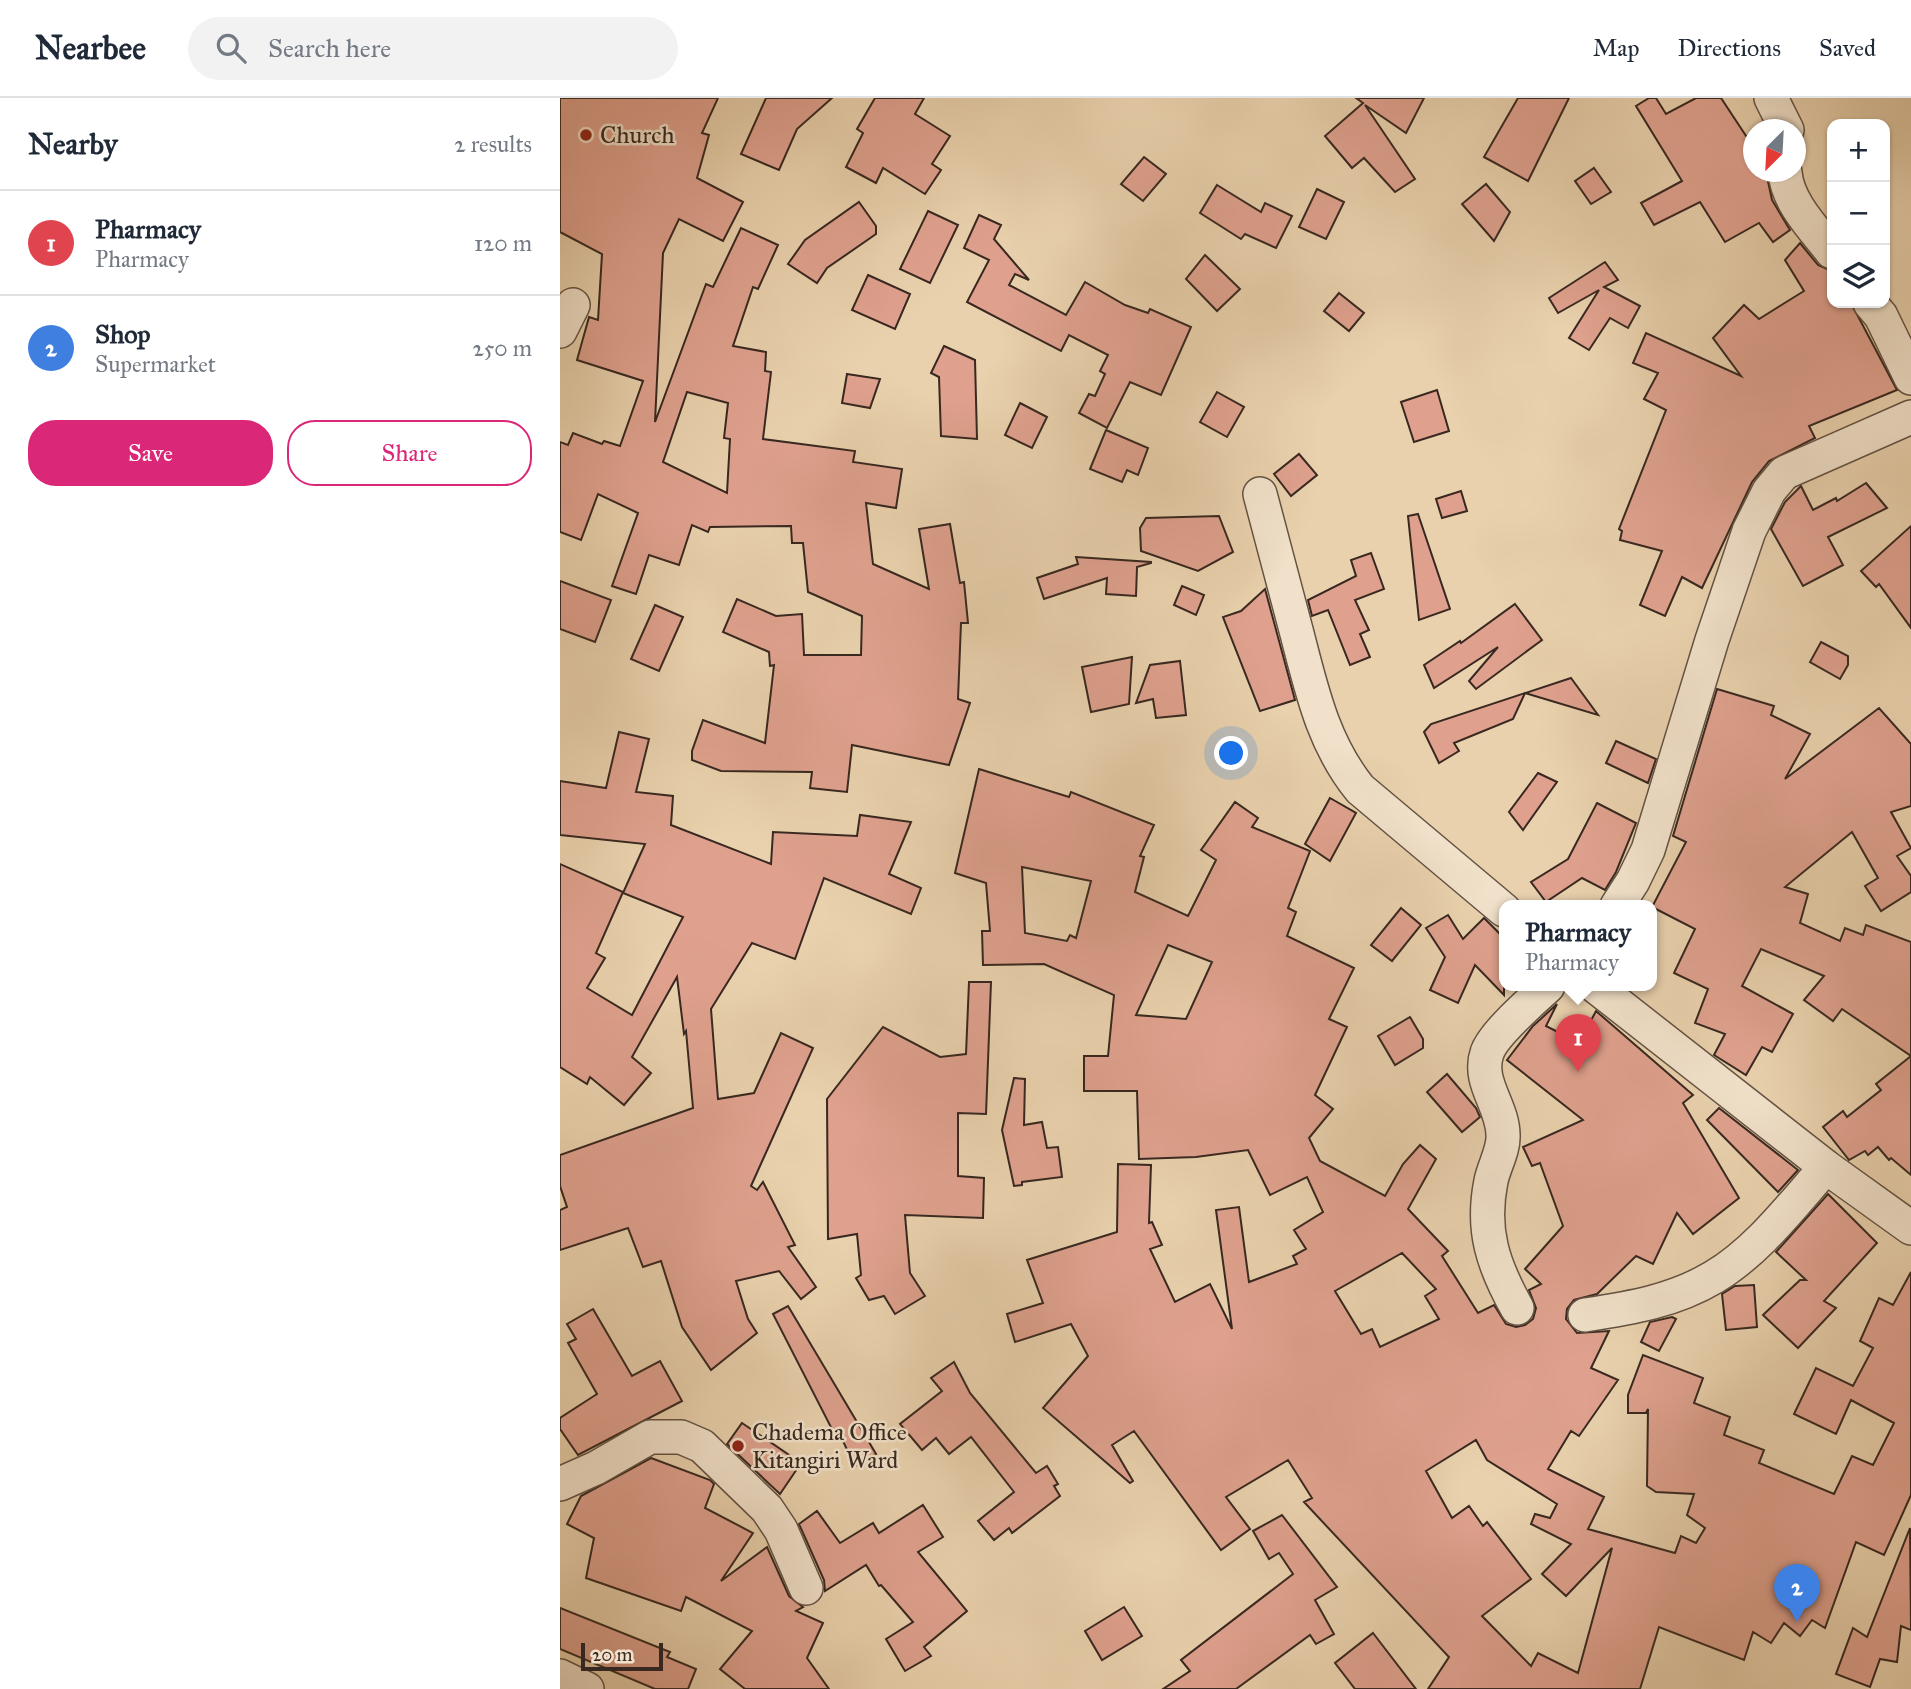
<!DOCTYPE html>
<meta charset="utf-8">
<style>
:root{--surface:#fff;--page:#f2f2f3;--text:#1f2937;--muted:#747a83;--line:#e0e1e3;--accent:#db2777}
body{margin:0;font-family:"IM FELL Great Primer",serif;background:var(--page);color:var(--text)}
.controls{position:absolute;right:21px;top:21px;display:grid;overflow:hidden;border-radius:14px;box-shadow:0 2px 5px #0004}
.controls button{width:63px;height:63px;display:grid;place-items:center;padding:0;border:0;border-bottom:2px solid var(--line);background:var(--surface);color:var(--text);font:35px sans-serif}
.compass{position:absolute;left:1183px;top:21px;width:63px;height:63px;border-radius:50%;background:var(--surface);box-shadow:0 2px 5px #0004;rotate:204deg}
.scale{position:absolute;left:21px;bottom:18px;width:82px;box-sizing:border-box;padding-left:7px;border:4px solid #382820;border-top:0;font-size:19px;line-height:24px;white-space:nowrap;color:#382820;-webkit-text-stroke:5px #f1e1ca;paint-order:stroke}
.you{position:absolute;left:672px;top:656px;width:24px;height:24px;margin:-18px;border:5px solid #fff;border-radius:50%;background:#1a73e8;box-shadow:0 0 0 10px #1a73e833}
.badge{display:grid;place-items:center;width:46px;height:46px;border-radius:50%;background:var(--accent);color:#fff;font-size:23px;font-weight:700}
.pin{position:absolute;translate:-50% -58px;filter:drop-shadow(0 2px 4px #0008)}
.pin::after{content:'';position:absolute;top:37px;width:24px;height:21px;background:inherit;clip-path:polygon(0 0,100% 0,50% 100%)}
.popup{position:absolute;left:939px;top:802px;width:158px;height:91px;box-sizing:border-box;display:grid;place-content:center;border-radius:14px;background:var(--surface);filter:drop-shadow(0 2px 5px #0005);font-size:23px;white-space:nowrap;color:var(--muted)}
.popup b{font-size:26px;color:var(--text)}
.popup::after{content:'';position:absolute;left:50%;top:100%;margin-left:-14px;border:14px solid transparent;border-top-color:var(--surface)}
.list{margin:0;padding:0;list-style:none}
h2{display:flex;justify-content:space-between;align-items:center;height:91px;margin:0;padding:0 28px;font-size:30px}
h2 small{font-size:23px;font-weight:400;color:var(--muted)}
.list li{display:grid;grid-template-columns:46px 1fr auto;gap:21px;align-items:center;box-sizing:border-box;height:105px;padding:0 28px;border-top:2px solid var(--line)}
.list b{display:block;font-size:26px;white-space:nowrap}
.list p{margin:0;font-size:23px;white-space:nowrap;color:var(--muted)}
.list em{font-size:23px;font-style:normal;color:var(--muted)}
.actions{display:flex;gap:14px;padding:21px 28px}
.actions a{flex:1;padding:16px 0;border:2px solid var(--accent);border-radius:28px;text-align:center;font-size:24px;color:var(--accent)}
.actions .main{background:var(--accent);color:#fff}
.icon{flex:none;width:38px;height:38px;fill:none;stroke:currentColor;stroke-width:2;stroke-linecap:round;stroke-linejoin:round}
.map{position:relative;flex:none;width:1351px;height:1591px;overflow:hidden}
header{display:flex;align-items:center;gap:42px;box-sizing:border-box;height:98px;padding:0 35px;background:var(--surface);border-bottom:2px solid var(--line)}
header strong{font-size:33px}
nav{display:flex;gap:38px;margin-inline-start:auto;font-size:24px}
.search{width:490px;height:63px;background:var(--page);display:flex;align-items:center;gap:18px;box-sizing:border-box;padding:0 24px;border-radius:38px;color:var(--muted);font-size:26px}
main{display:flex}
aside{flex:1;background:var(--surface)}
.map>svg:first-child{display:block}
.building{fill:#dfa18e;stroke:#382820;stroke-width:2;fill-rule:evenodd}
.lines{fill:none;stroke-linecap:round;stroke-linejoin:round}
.minor-casing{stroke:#645243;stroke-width:36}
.minor{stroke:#f1e1ca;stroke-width:33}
.poi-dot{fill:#8f2418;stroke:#f1e1ca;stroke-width:2.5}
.labels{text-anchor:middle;stroke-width:5;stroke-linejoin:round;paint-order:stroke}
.poi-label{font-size:24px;fill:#382820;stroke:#f1e1ca;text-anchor:start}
</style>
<header>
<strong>Nearbee</strong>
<div class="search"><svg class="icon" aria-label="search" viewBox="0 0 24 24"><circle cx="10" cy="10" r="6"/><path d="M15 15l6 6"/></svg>Search here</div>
<nav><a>Map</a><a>Directions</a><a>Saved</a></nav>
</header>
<main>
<aside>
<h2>Nearby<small>2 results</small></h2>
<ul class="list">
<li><span class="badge" style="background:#e0444e">1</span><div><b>Pharmacy</b><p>Pharmacy</p></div><em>120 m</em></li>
<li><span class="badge" style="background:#3f7fe0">2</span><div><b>Shop</b><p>Supermarket</p></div><em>250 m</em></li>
</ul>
<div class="actions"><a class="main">Save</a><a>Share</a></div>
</aside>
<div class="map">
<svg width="1351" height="1591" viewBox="0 0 1351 1591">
<rect width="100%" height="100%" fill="#e9d1ad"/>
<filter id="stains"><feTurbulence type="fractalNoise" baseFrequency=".00286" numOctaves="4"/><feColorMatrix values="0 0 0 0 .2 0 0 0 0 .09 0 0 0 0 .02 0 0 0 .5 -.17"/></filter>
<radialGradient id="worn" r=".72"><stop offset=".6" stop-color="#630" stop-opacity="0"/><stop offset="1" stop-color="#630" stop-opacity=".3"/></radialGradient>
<g class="building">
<path d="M0,0h158l-16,35 7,2 -12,43 46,24 -20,39 -44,-22 -16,34 -8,169 51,-138 7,3 28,-59 37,17 -20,44 -5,-2 -20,59 33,6 -1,19 6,1 -8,67 92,12 -2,11 49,7 -6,39 -30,-5 7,61 56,25 -10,-60 31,-5 10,59 4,-1 4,41h-7l-3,76 12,4 -21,62 -97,-20 -5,47 -37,-4 2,-16 -91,-1 -29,-11v-9l11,-31 62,23 9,-78 -4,1 -1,-14 -46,-20 14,-33 39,17 26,-2 2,41h57l1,-39 -54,-24 -5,-49h-11l-1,-17 -81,1 -2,5 -16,-7 -13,40 -30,-10 -13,39 -24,-8 26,-73 -40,-19 -17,46 -21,-8v-90l8,3 5,-12 29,11 2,-3 16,5 23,-65 -66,-21 12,-43 9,3 4,-66 -42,-22zM127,294l41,11 -4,35 6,1 -3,54 -64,-31z"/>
<polygon points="206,0 272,0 237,31 219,72 181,56"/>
<polygon points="315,0 364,0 355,16 390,38 372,66 381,72 365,96 323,70 316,85 286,69 303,35 297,31"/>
<polygon points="796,0 864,0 846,35 805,7 855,81 835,94 804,60 792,70 765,38 803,5"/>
<polygon points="958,0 1009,0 968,83 924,59"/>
<polygon points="1089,0 1096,0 1106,16 1136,0 1161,0 1194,50 1194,74 1206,74 1212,102 1230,132 1213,144 1199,125 1165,144 1140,104 1094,127 1081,105 1122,83 1076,8"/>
<polygon points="584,59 606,76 583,103 561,86"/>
<polygon points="1034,70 1051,94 1031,106 1015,83"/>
<polygon points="926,86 950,114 934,143 902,106"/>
<polygon points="657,87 701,114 705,105 732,118 716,150 685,136 681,141 640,115"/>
<polygon points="757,91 784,104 766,141 739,129"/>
<polygon points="299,104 316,128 316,136 267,170 257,185 228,166 245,142"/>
<polygon points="368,113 398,127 370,185 340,171"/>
<polygon points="419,117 441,127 434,141 469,182 455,176 449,187 506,217 525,184 565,207 588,215 590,211 631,229 601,297 570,284 547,330 519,315 529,296 535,298 545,276 540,273 548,257 509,237 501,253 407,204 429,162 404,150"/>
<polygon points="1240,145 1258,167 1272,173 1272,205 1291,205 1337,292 1249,328 1255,340 1209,363 1192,384 1142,490 1122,479 1105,518 1080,507 1102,453 1060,442 1062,433 1059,431 1106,312 1084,301 1098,275 1073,265 1086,235 1181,278 1153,240 1184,207 1199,221 1244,193 1225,162"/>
<polygon points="645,157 680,191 657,213 626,181"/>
<polygon points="1045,164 1058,182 1044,189 1080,208 1068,230 1050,220 1029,252 1009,240 1039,192 998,215 989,200"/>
<polygon points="308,177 350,196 335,231 292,212"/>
<polygon points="779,195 804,215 789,233 764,213"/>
<polygon points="384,248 415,262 417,341 381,338 379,279 371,275"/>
<polygon points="287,276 320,281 310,310 282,305"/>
<polygon points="877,292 889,333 854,344 841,304"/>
<polygon points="657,294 684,309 667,339 640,324"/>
<polygon points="460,305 487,319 472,350 445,337"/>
<polygon points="546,332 588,350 578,377 567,372 562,384 530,371"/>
<polygon points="739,356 757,377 731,398 714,376"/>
<polygon points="1306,385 1327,410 1268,439 1283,467 1243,488 1211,431 1225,404 1241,388 1253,412 1276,400 1277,403"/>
<polygon points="901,393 907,413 882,420 876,401"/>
<polygon points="858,416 890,511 859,522 848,418"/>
<polygon points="659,418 673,454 638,473 581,453 580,430 586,420"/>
<polygon points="1351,428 1351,530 1319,486 1316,489 1301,473"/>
<polygon points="811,455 824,491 795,502 809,532 800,536 810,559 790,567 768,512 752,518 748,502 796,478 791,462"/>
<polygon points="516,459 591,464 591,465 577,469 576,498 546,496 547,480 484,501 477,480 518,466"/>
<polygon points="0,483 51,502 35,544 0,531"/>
<polygon points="622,488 644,497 636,517 614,507"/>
<polygon points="705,491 735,602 700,613 663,519 681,513"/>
<polygon points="955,506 982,542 916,591 909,583 938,549 874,590 864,567 900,543 901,545"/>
<polygon points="95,507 123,519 99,573 71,561"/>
<polygon points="1261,544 1288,558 1288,567 1280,581 1250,564"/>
<polygon points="572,559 569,606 531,614 522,569"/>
<polygon points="620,563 626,617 596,620 593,601 576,605 590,567"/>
<polygon points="1011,580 1038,617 965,595 953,621 894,645 899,653 879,665 864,634 871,626"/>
<polygon points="1157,591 1214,608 1211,617 1250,636 1225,681 1319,610 1351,646 1351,708 1331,714 1351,750 1337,758 1351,778 1351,794 1321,813 1305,788 1318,780 1292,734 1225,789 1248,796 1240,825 1280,843 1285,830 1303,837 1306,827 1351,844 1351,1077 1331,1060 1329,1062 1318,1049 1308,1057 1305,1053 1289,1062 1263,1029 1283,1013 1287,1019 1321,992 1316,986 1351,958 1282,911 1273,923 1244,902 1264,878 1201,851 1182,888 1233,916 1212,954 1202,949 1186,977 1154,957 1165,936 1135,925 1148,891 1114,875 1135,831 1092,809 1126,744 1113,738"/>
<polygon points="59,634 89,641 76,694 113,698 111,727 211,766 213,734 297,738 300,717 351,724 329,776 361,790 351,816 264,780 235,861 192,845 151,911 158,1001 194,995 221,935 253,950 191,1088 197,1092 203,1084 235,1147 228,1149 256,1189 241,1201 219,1173 176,1183 188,1221 197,1235 151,1272 122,1229 101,1163 83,1169 68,1130 0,1152 0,1112 7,1109 0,1088 0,1057 133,1010 126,933 124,936 117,879 72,959 91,975 64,1007 30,979 27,986 0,969 0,766 63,794 36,855 45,860 27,890 72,917 123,819 63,795 85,746 0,737 0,683 46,690"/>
<polygon points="1056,643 1096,661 1088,685 1046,665"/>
<path d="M419,671l90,28 2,-5 83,33 -14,31 4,1 -9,35 53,24 28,-56 -15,-10 34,-48 23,16 -6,9 58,24 -22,57 8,4 -9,24 67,32 -25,51 18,8 -32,68 18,14 -24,29 11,23 65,35 18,-32 17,-19 16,14 -28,50 40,42 -6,5 36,57 16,-8 12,19 10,3 9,-2 8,-6 3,-11 -7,-18 12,-6 -16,-15 38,-43 -23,-63 -8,3 -9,-19 60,-27 -76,-60 26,-34 24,-22 -11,22 33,17 17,-32 97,84 -10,8 56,95 -46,36 -16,-21 -24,51 -17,-8 -39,38 -23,6 -7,9 -1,10 11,14 32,-2 -18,37 27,12 -39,56 -8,-5 -23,38 56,28 -16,32 87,24 6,-17 15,7 9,-15 -18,-13 7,-21 -38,-2 -9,-6 1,-77 -2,4h-18v-18l15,-40 60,23 -9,25 36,14 -6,18 40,15 -5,13 75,31 18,-38 21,9 21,-42 -43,-23 -15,34 -42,-20 22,-46 37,18 20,-38 -13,-7 19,-43 14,7 18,-33v223l-27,60 -28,-13 -31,86 -13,-8 -12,16 -16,-13 -13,20 -18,-11 -9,28 -85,-33 -19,62h-212l21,-32 -145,-155 8,-4 -24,-38 -62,37 24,32 -29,21 -87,-119 -22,14 21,36 -3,2 -87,-75 45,-52 -17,-32 -56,18 -8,-28 36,-11 -16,-43 90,-28 1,-68 33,1 -2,58 3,-1 10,23 -12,4 25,53 35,-18 22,45 -16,-119 23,-3 10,75 48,-18 -4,-8 13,-7 -12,-19 29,-18 -16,-35 -37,18 -22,-45 -52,7 -57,2 -2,-68h-53v-35h24l6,-61 -70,-31 -61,1 -1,-34h8l-4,-48 -31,-10zM462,769l69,14 -15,57 -6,-3 -3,6 -42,-8zM608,847l44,17 -26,57 -50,-4zM842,1155l34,36 -11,7 14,23 -59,28 -8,-18 -11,5 -26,-43zM916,1342l11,20 70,44 -7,14 -15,-4 -4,10 40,20 -29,30 24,22 46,-48 -34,125 -40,-20 -7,13 -49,-50 49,-37 -44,-57 -4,4 -14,-20 -17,12 -26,-47z"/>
<polygon points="978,675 997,684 963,732 949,714"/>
<polygon points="770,700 796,715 770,763 745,746"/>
<polygon points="1037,705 1076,725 1056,774 1045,792 1022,780 986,804 971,784 1008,761"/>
<polygon points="841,810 861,827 832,863 811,847"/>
<polygon points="888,817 903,841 924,820 944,840 944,897 915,867 898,905 870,892 885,859 866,830"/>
<polygon points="409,884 431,884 426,1016 398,1015 398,1078 424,1080 423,1120 345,1117 350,1175 365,1198 335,1216 324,1198 309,1202 296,1180 301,1177 297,1136 268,1141 267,1001 323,929 380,959 406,956"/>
<polygon points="850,919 863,941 863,950 835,967 818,938"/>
<polygon points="887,976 916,1010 920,1019 902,1034 867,994"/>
<polygon points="454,980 465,981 464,1027 482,1024 487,1050 498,1049 502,1079 462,1084 462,1087 454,1088 442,1032"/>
<polygon points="1159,1010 1238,1072 1218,1094 1147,1022"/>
<polygon points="1268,1096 1317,1145 1264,1203 1276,1210 1238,1250 1203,1217 1240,1182 1246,1182 1216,1154"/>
<polygon points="1194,1187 1197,1229 1166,1232 1162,1196 1175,1188"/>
<polygon points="228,1208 316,1356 295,1368 281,1339 277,1341 213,1216"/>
<polygon points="33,1211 72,1278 100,1263 122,1303 18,1357 0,1331 0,1320 37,1296 8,1245 16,1241 7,1226"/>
<polygon points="1112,1219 1116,1221 1099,1253 1081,1244 1090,1224"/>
<polygon points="394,1264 410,1295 476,1375 487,1368 498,1386 494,1388 500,1398 452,1435 449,1430 434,1442 418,1423 454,1394 411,1339 389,1356 376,1340 362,1352 340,1326 382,1293 371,1280"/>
<polygon points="182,1325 241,1365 220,1396 167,1346"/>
<polygon points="91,1360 150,1382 154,1386 145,1410 193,1435 161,1483 207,1449 229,1498 243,1509 236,1513 263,1525 247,1560 269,1591 185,1591 160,1571 192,1533 126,1499 121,1513 26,1480 34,1440 7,1426 21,1398"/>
<polygon points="363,1407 383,1439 358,1454 407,1513 364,1549 371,1558 345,1573 326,1541 353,1524 321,1487 319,1488 306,1467 265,1493 264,1482 239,1426 257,1413 280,1445 313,1425 319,1435"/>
<polygon points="722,1417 777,1489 755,1502 774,1536 756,1546 750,1537 676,1591 603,1591 630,1573 621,1562 733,1476 719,1455 709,1461 693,1433"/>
<polygon points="1350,1430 1351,1532 1341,1528 1337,1564 1320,1561 1310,1589 1276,1576 1293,1530 1307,1539"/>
<polygon points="564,1509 582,1538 542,1562 525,1533"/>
<polygon points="0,1510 110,1554 107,1559 136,1571 128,1591 95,1591 0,1551"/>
<polygon points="813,1535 856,1591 795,1591 775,1565"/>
</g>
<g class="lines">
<g class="minor-casing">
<g id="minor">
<polyline points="1211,0 1227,32"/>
<path d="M1225,74c2,30 29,57 47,80"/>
<polyline points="1310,205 1321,218 1351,280"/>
<polyline points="0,233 13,207"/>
<path d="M700,396c12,45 24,91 36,136 15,57 26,112 64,159l144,121"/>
<polyline points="1057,808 1073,783 1088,752 1152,542 1189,433 1209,393 1224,375 1351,319"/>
<polyline points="1035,888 1266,1069 1351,1130"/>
<path d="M957,1210c-24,-43 -36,-78 -26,-127 3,-15 13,-31 12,-46 0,-29 -26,-53 -16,-82 6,-19 45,-52 61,-67"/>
<path d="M1025,1217c46,-7 89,-14 129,-38 44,-26 79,-73 112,-110"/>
<polyline points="0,1386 36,1370 90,1339 121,1339 142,1348 207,1411 221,1432 246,1490"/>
<polyline points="0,1578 27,1591"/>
</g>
</g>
<use href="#minor" class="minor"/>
</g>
<g class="poi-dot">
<circle cx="26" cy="37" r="7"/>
<circle cx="178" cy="1348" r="7"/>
</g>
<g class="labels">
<g class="poi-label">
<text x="40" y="45">Church</text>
<text x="192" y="1342">Chadema Office<tspan x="192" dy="28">Kitangiri Ward</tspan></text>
</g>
</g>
<rect width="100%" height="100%" filter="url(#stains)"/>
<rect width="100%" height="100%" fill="url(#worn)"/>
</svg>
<div class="controls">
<button>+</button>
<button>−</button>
<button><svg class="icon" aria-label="layers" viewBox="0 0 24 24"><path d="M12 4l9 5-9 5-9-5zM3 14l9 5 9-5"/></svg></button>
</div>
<svg class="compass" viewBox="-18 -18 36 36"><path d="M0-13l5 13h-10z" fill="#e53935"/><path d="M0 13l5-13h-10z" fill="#747a83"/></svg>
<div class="scale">20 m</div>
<div class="you"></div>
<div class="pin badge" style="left:1018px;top:974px;background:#e0444e">1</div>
<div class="popup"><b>Pharmacy</b>Pharmacy</div>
<div class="pin badge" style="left:1237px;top:1524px;background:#3f7fe0">2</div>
</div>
</main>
